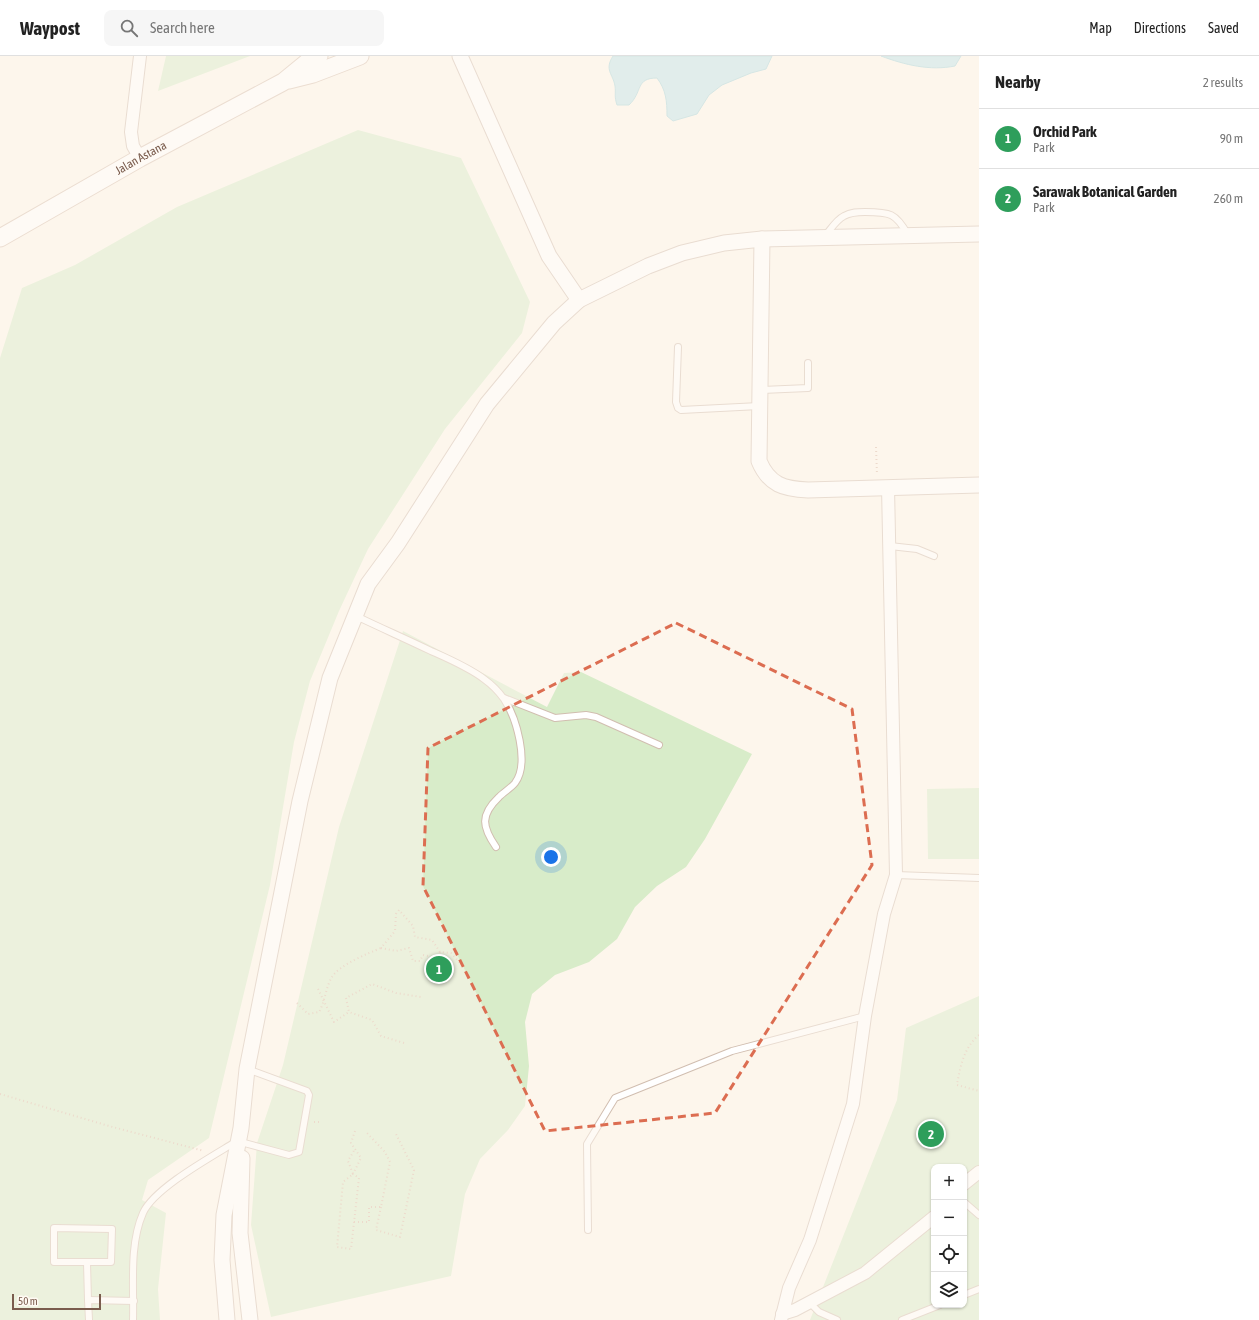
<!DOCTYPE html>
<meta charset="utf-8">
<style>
:root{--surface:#fff;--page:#f6f6f6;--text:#222;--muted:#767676;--line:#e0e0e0;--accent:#e76f51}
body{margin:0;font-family:"Asap Condensed",sans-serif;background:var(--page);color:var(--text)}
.controls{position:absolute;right:12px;bottom:12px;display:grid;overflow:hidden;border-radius:8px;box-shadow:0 1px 3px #0004}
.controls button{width:36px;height:36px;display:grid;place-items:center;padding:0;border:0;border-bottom:1px solid var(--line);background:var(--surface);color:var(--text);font:20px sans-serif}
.scale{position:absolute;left:12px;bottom:10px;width:89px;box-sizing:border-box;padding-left:4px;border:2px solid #7a5c4d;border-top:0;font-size:11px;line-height:14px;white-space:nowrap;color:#7a5c4d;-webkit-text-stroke:3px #fffaf3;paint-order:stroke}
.you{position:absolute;left:551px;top:801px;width:14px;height:14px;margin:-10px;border:3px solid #fff;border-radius:50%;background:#1a73e8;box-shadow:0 0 0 6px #1a73e833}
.badge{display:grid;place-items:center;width:26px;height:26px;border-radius:50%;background:var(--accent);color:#fff;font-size:13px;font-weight:700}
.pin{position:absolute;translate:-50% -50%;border:2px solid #fff;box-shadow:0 1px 4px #0006}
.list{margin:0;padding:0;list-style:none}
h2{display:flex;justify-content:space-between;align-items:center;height:52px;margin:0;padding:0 16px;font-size:17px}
h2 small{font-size:13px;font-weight:400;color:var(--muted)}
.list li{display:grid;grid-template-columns:26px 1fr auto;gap:12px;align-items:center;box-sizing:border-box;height:60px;padding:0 16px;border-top:1px solid var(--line)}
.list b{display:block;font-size:15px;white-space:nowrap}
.list p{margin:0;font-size:13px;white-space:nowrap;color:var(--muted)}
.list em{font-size:13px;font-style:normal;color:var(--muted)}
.icon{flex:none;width:22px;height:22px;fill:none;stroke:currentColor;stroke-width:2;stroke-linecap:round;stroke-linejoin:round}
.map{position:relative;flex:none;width:979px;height:1264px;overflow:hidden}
header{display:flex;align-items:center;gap:24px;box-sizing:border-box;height:56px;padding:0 20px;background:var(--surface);border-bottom:1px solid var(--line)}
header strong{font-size:19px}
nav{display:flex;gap:22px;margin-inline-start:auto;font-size:14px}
.search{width:280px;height:36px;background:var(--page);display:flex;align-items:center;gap:10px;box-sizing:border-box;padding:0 14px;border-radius:8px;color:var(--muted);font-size:15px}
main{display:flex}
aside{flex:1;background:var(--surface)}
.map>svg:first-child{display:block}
.green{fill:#d8ecc9;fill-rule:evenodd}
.water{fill:#bfe3e8;stroke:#a5d3da}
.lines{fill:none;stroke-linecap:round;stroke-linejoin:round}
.service-casing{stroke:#d1beb0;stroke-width:8}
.minor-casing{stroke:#d1beb0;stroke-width:14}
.tertiary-casing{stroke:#d1beb0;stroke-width:17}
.secondary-casing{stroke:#d6c0b0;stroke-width:19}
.path{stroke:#d9b8a5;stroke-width:2;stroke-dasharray:1 3;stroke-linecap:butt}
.service{stroke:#fff;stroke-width:6}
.minor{stroke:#fff;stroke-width:12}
.tertiary{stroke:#fff;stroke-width:15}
.secondary{stroke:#fff;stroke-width:17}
.marked{fill:none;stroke:#dc6d51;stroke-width:3;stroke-dasharray:8 5;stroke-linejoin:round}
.labels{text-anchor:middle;stroke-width:3;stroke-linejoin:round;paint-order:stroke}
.street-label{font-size:12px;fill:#7a5c4d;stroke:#fffaf3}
</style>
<header>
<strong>Waypost</strong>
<div class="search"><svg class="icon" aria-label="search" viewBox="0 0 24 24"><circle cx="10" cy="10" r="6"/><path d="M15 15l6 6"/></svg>Search here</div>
<nav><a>Map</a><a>Directions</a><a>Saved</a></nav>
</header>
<main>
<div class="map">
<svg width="979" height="1264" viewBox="0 0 979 1264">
<rect width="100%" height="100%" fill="#fdf6ec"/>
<g class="green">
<polygon points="166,0 250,0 158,35"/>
<polygon points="358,74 461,102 530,246 522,277 445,373 368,493 339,555 310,625 294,686 270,829 209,1082 148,1124 142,1144 166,1157 158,1233 160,1264 0,1264 0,302 22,232 75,209 177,151"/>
<polygon points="403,575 547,651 564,617 581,616 752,698 705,783 686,811 657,830 635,851 617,883 589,906 555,919 532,938 525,966 529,1010 525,1050 508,1074 480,1103 465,1138 451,1220 271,1261 251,1169 257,1087 283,1009 339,771"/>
<polygon points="979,732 979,803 928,803 927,733"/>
<path d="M979,940v324h-169l87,-220 9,-72zM934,1111h30v138h-30z"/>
</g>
<g class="water">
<path d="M613,0h159l-6,13 -15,4 -29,12 -13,10 -12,19 -24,7 -6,-5c0,-15 -1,-26 -10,-38 -22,0 -14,14 -28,27h-12c-3,-9 -1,-11 -2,-19 -2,-12 -11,-16 -2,-30z"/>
<path d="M881,0h80l-6,10c-25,5 -50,-1 -74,-10z"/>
</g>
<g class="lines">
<g class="service-casing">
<g id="service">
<path d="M825,180c6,-7 11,-16 19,-20 7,-4 14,-4 21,-4 25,0 31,1 43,23"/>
<polyline points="678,291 676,346 678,352 681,354 759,350"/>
<polyline points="760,334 808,332 808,307"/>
<polyline points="890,490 917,493 934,500"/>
<path d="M356,560c25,12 50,23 75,35 18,8 37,16 53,28 7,5 15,13 20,20 12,18 26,64 11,84 -4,5 -11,9 -16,14 -19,18 -17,30 -3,50"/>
<polyline points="504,642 555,662 586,659 596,661 659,689"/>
<polyline points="896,819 979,822"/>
<polyline points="964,1146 979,1159"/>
<polygon points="54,1172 112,1173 111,1206 54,1206"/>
<polyline points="588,1174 587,1088 615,1042 732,995 865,960"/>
<polyline points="87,1207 88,1244"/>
<polyline points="964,1239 979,1233"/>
<polyline points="809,1246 819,1256 837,1264"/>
<polyline points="89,1264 88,1244 134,1245"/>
<path d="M133,1264c1,-34 -4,-75 10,-107 11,-25 70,-57 94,-72l52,14 10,-3 10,-57 -2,-4 -60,-22"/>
<polyline points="902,1264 940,1249"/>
</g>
</g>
<g class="minor-casing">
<g id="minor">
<polyline points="140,102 133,90 131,76 140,0"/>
<polyline points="964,1128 979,1116"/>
<polyline points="782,1258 795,1254 865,1217 934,1161"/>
<polyline points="781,1264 789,1232 810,1184 853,1048 865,960 884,858 896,819 888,431"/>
</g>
</g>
<g class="tertiary-casing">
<g id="tertiary">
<polyline points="460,0 549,200 579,244"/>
<path d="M762,183l-3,222c10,24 25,28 49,29l171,-5"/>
<polyline points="242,1102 240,1177 250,1264"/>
<polyline points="227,1264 222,1204 224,1159 241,1072 247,1013 300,745 330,622 368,528 398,487 487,348 554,267 579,244 648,210 682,197 724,187 762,183 979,178"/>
</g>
</g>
<g class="secondary-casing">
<g id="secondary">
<polyline points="289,24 313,18 360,0"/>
<path id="s1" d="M0,182l140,-80 143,-76 27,-22 9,-4"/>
</g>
</g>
<g class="path">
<polyline points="876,391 877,419"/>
<polyline points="440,896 437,902 423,899 420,905 413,905 409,892 396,895 381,892 395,875 396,858 399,854 413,870 415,881 432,884 440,896 451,897 460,907"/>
<polyline points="318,933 334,966 349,956"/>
<path d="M297,947l11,11 11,-2c6,-10 7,-26 13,-35 7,-12 37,-24 49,-29"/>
<path d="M979,979c-15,12 -19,32 -22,50l22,6"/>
<polyline points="404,987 381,980 372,964 349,956 346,942 372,928 396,937 421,941"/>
<polyline points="0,1038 109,1070 204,1095"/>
<polyline points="314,1066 319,1066"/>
<polyline points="355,1075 351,1087 361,1102 353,1118 359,1122 351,1193 337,1191 343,1126 353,1118 348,1105 355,1093"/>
<polyline points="381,1151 376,1174 400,1181 414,1114 396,1078"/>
<polyline points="354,1166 369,1166 369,1151 381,1151 390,1106 385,1096 367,1077"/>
</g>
<use href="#service" class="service"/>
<use href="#minor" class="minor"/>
<use href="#tertiary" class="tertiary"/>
<use href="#secondary" class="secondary"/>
</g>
<path d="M0 0H979V1264H0ZM676,567l176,86 20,156 -157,248 -170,18 -122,-245 5,-138z" fill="#fdf6ec" fill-opacity=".55" fill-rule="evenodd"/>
<path class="marked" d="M676,567l176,86 20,156 -157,248 -170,18 -122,-245 5,-138z"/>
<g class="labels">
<g class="street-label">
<text dy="4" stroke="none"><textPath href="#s1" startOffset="162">Jalan Astana</textPath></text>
</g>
</g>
</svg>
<div class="controls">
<button>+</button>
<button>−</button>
<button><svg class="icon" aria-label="locate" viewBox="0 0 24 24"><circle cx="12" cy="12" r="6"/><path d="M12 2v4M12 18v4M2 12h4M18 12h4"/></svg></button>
<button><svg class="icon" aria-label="layers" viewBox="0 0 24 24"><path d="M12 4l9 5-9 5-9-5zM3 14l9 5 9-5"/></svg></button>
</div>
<div class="scale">50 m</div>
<div class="you"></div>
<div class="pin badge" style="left:439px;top:913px;background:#2e9e5b">1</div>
<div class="pin badge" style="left:931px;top:1078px;background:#2e9e5b">2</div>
</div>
<aside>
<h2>Nearby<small>2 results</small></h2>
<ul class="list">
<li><span class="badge" style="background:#2e9e5b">1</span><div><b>Orchid Park</b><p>Park</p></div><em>90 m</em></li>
<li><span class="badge" style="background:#2e9e5b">2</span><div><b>Sarawak Botanical Garden</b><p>Park</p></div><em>260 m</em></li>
</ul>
</aside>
</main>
